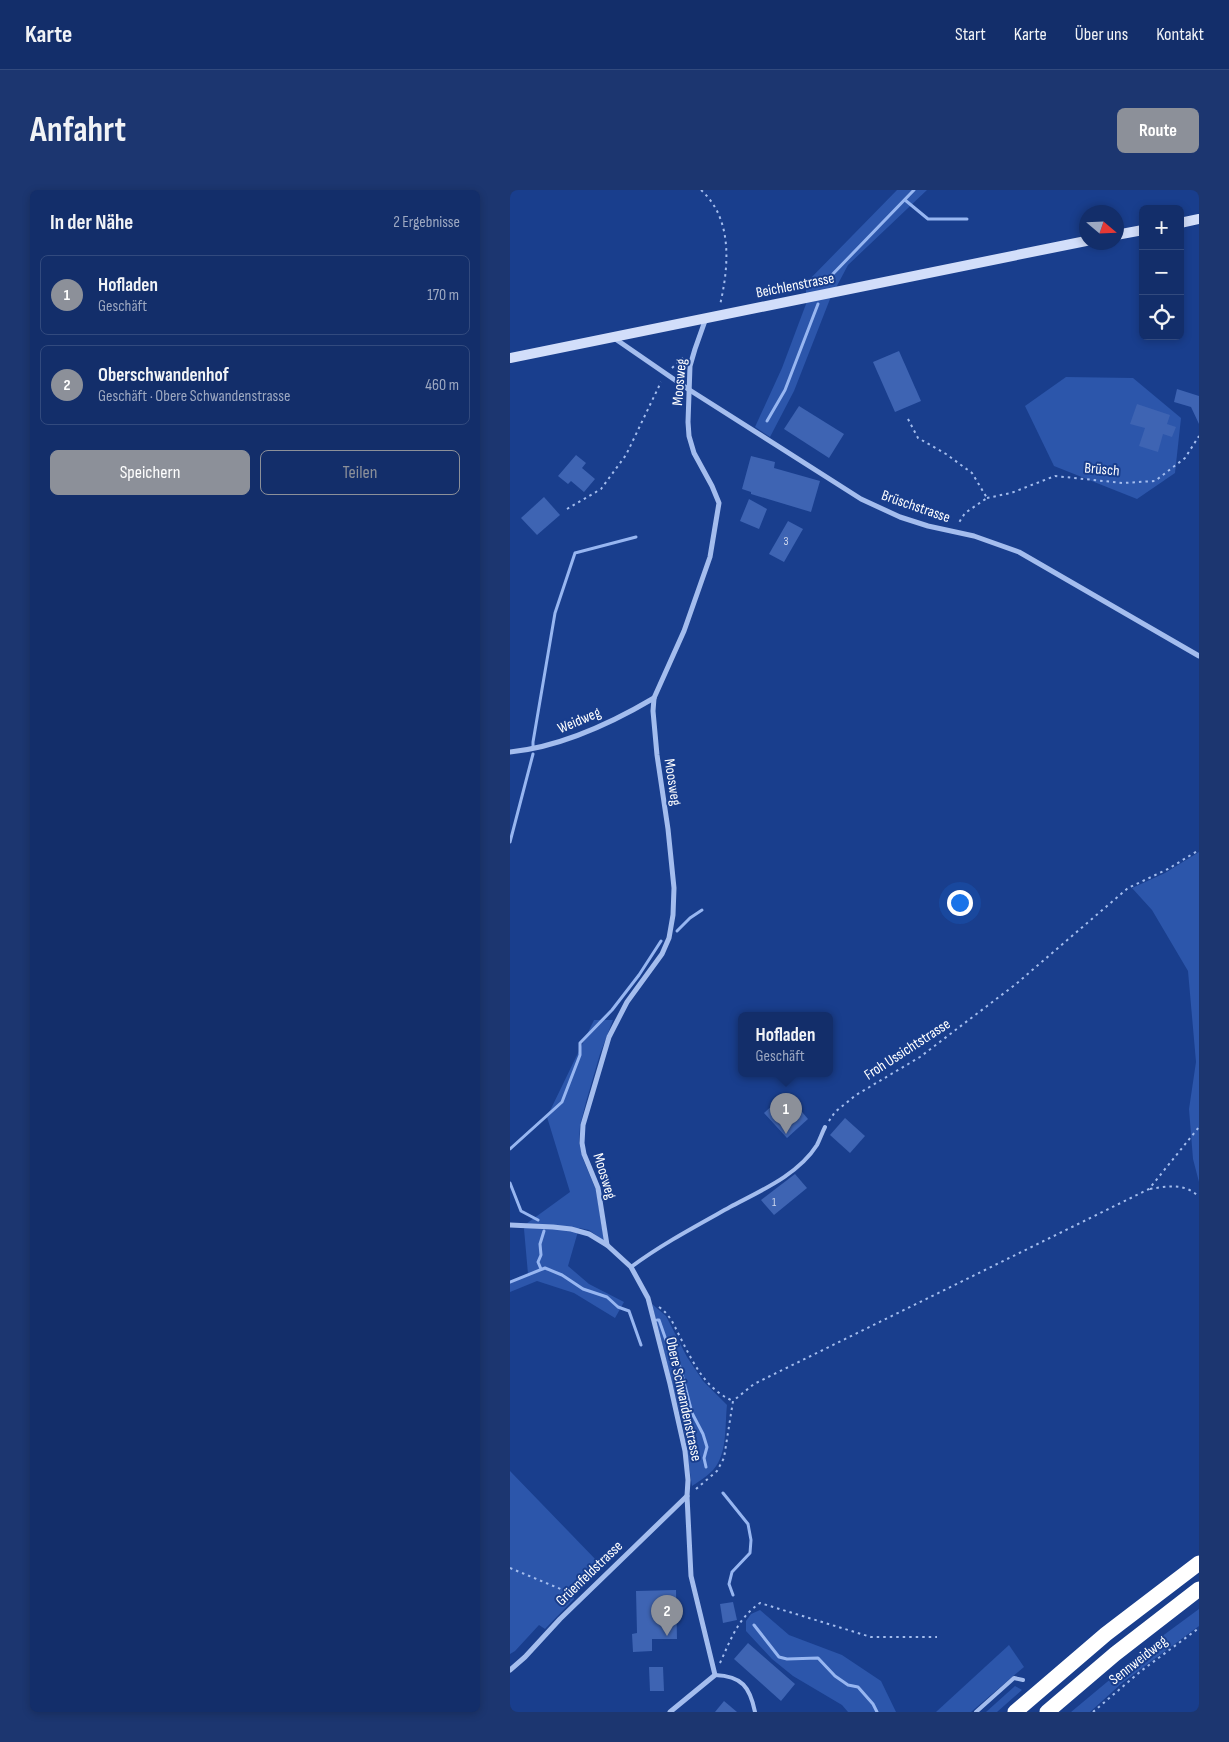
<!DOCTYPE html>
<html lang="de">
<meta charset="utf-8">
<style>
:root{--surface:#132e6a;--page:#1c3670;--text:#f1f3f6;--muted:#9da8c1;--line:#324a7e;--accent:#8c9099}
body{margin:0;font-family:"Sofia Sans Condensed",sans-serif;background:var(--page);color:var(--text)}
.controls{position:absolute;right:15px;top:15px;display:grid;overflow:hidden;border-radius:8px;box-shadow:0 2px 8px #0003}
.controls button{width:45px;height:45px;display:grid;place-items:center;padding:0;border:0;border-bottom:1px solid var(--line);background:var(--surface);color:var(--text);font:25px sans-serif}
.compass{position:absolute;left:569px;top:15px;width:45px;height:45px;border-radius:50%;background:var(--surface);box-shadow:0 2px 8px #0003;rotate:109deg}
.you{position:absolute;left:449px;top:712px;width:18px;height:18px;margin:-12px;border:4px solid #fff;border-radius:50%;background:#1a73e8;box-shadow:0 0 0 8px #1a73e833}
.badge{display:grid;place-items:center;width:32px;height:32px;border-radius:50%;background:var(--accent);color:#fff;font-size:16px;font-weight:700}
.pin{position:absolute;translate:-50% -41px;filter:drop-shadow(0 1px 2px #0008)}
.pin::after{content:'';position:absolute;top:26px;width:18px;height:15px;background:inherit;clip-path:polygon(0 0,100% 0,50% 100%)}
.popup{position:absolute;left:228px;top:822px;width:95px;height:65px;box-sizing:border-box;display:grid;place-content:center;border-radius:8px;background:var(--surface);filter:drop-shadow(0 1px 4px #0005);font-size:16px;white-space:nowrap;color:var(--muted)}
.popup b{font-size:19px;color:var(--text)}
.popup::after{content:'';position:absolute;left:50%;top:100%;margin-left:-10px;border:10px solid transparent;border-top-color:var(--surface)}
.list{margin:0;padding:0;list-style:none}
h2{display:flex;justify-content:space-between;align-items:center;height:65px;margin:0;padding:0 20px;font-size:21px}
h2 small{font-size:16px;font-weight:400;color:var(--muted)}
.list li{display:grid;grid-template-columns:32px 1fr auto;gap:15px;align-items:center;box-sizing:border-box;height:80px;margin:0 10px 10px;padding:0 10px;border:1px solid var(--line);border-radius:8px}
.list b{display:block;font-size:19px;white-space:nowrap}
.list p{margin:0;font-size:16px;white-space:nowrap;color:var(--muted)}
.list em{font-size:16px;font-style:normal;color:var(--muted)}
.actions{display:flex;gap:10px;padding:15px 20px}
.actions a{flex:1;padding:11px 0;border:1px solid var(--accent);border-radius:8px;text-align:center;font-size:18px;color:var(--accent)}
.actions .main{background:var(--accent);color:#fff}
.icon{flex:none;width:28px;height:28px;fill:none;stroke:currentColor;stroke-width:2;stroke-linecap:round;stroke-linejoin:round}
.map{position:relative;flex:none;width:689px;height:1522px;overflow:hidden;border-radius:8px}
header{display:flex;align-items:center;gap:30px;box-sizing:border-box;height:70px;padding:0 25px;background:var(--surface);border-bottom:1px solid var(--line)}
header strong{font-size:24px}
nav{display:flex;gap:28px;margin-inline-start:auto;font-size:18px}
.intro{display:flex;align-items:center;justify-content:space-between;box-sizing:border-box;height:120px;padding:0 30px}
h1{margin:0;font-size:35px}
.button{padding:12px 22px;border-radius:8px;background:var(--accent);color:#fff;font-size:18px;font-weight:700}
main{display:flex;gap:30px;padding:0 30px}
aside{flex:1;background:var(--surface);border-radius:8px;box-shadow:0 2px 8px #0003}
.map>svg:first-child{display:block}
.green{fill:#2c56ab}
.lines{fill:none;stroke-linecap:round;stroke-linejoin:round}
.stream{stroke:#97b6f1;stroke-width:3}
.building{fill:#3e64b3}
.path{stroke:#a4bdee;stroke-width:2;stroke-dasharray:2.5 4;stroke-linecap:butt}
.lane{stroke:#a4bdee;stroke-width:4}
.street{stroke:#a4bdee;stroke-width:5}
.secondary{stroke:#d2defa;stroke-width:10}
.highway{stroke:#fff;stroke-width:15}
.labels{text-anchor:middle;stroke-width:4;stroke-linejoin:round;paint-order:stroke}
.number-label{font-size:12px;fill:#cfd8ec}
.street-label{font-size:15px;fill:#fff;stroke:#193e8d}
</style>
<header>
<strong>Karte</strong>
<nav><a>Start</a><a>Karte</a><a>Über uns</a><a>Kontakt</a></nav>
</header>
<div class="intro"><h1>Anfahrt</h1><a class="button">Route</a></div>
<main>
<aside>
<h2>In der Nähe<small>2 Ergebnisse</small></h2>
<ul class="list">
<li><span class="badge">1</span><div><b>Hofladen</b><p>Geschäft</p></div><em>170 m</em></li>
<li><span class="badge">2</span><div><b>Oberschwandenhof</b><p>Geschäft · Obere Schwandenstrasse</p></div><em>460 m</em></li>
</ul>
<div class="actions"><a class="main">Speichern</a><a>Teilen</a></div>
</aside>
<div class="map">
<svg width="689" height="1522" viewBox="0 0 689 1522">
<rect width="100%" height="100%" fill="#193e8d"/>
<g class="green">
<polygon points="387,0 417,0 338,75 320,109 284,201 260,247 245,237 272,178 296,114 296,93"/>
<polygon points="556,187 623,188 671,228 665,283 627,309 544,276 515,216"/>
<polygon points="689,662 689,992 683,969 679,919 686,872 678,781 642,720 622,698 655,683"/>
<polygon points="84,830 103,830 90,864 76,912 70,936 69,952 73,969 86,1000 94,1051 79,1040 69,1038 58,1076 79,1094 114,1112 105,1128 64,1103 27,1091 0,1102 0,1092 18,1084 14,1039 16,1034 60,1002 37,927"/>
<path d="M142,1114l14,12 21,41 16,24 24,24c-2,18 0,42 -9,58 -5,10 -17,17 -26,23l-9,-60z"/>
<polygon points="0,1281 89,1373 77,1387 62,1400 64,1409 35,1439 29,1435 5,1461 0,1464"/>
<polygon points="689,1419 689,1436 612,1493 580,1522 561,1522 651,1447"/>
<polygon points="250,1420 279,1445 332,1465 371,1491 386,1522 338,1522 332,1515 283,1486 262,1469 236,1441 236,1431 241,1424"/>
<polygon points="499,1455 514,1477 461,1522 426,1522"/>
<polygon points="505,1496 512,1500 487,1522 476,1522"/>
</g>
<g class="lines">
<g class="stream">
<polyline points="395,10 418,29 457,29"/>
<polyline points="318,89 404,0"/>
<polyline points="257,231 275,200 308,114"/>
<polyline points="23,558 23,552 45,423 65,363 126,347"/>
<polyline points="0,652 23,564"/>
<polyline points="167,741 180,728 192,720"/>
<polyline points="0,959 52,912 70,865 70,853 102,820 129,785 151,751"/>
<polyline points="0,993 11,1021 28,1030"/>
<polyline points="31,1079 28,1072 31,1065 30,1054 34,1041"/>
<polyline points="0,1092 35,1078 52,1085 73,1099 97,1107 108,1117 119,1121 131,1155"/>
<polyline points="147,1130 149,1130 156,1150 170,1177 182,1223 193,1244 197,1257 194,1268 196,1277"/>
<polyline points="213,1303 238,1334 241,1350 240,1363 222,1382 219,1394 223,1405"/>
<polyline points="244,1435 269,1467 277,1469 308,1468 325,1486 338,1495 348,1497 363,1514 367,1522"/>
</g>
</g>
<g class="building">
<polygon points="389,161 411,211 385,222 363,172"/>
<polygon points="667,199 689,206 689,234 681,217 664,212"/>
<polygon points="627,214 660,225 657,234 666,237 662,247 653,244 648,262 629,256 635,238 620,234"/>
<polygon points="289,216 334,244 319,268 274,239"/>
<polygon points="66,265 76,273 72,278 85,289 74,302 61,291 58,294 48,286"/>
<polygon points="241,266 265,272 264,278 310,291 301,322 241,304 241,302 232,299"/>
<polygon points="34,307 50,325 27,345 11,328"/>
<polygon points="239,309 257,319 249,339 230,331"/>
<polygon points="278,331 293,339 274,372 259,364"/>
<polygon points="276,903 298,929 277,948 254,923"/>
<polygon points="335,928 355,946 340,963 320,945"/>
<polygon points="285,984 297,998 264,1025 251,1010"/>
<polygon points="166,1400 167,1449 142,1449 142,1461 123,1462 122,1444 127,1443 126,1401"/>
<polygon points="223,1412 227,1430 213,1433 210,1414"/>
<polygon points="238,1453 285,1494 271,1511 224,1469"/>
<polygon points="139,1477 153,1477 154,1501 140,1501"/>
<polygon points="214,1511 227,1522 205,1522"/>
</g>
<g class="lines">
<g class="path">
<path d="M191,0c32,29 28,76 19,115"/>
<polyline points="162,178 173,168"/>
<polyline points="398,229 408,248 436,264 462,283 477,308 455,323 448,334"/>
<polyline points="477,308 501,303 545,286 613,293 645,291 675,268 689,246"/>
<polyline points="57,319 91,299 116,265 151,192"/>
<polyline points="319,931 325,922 346,905 410,867 506,794 618,698 658,679 689,660"/>
<path d="M640,999c17,-3 36,-6 49,8"/>
<path d="M149,1117c11,8 14,16 20,28 14,27 25,53 54,66"/>
<polyline points="186,1299 207,1281 214,1268 223,1211 244,1194 639,999 689,937"/>
<polyline points="0,1378 65,1405"/>
<path d="M210,1473c11,-24 18,-45 40,-60l111,34h66"/>
<polyline points="583,1522 631,1481 689,1438"/>
</g>
<g class="lane">
<path d="M121,1077c31,-23 65,-41 99,-60 30,-16 68,-32 87,-62 3,-6 5,-12 8,-18"/>
<path d="M205,1485c27,1 35,12 40,37"/>
<polyline points="466,1522 504,1488 513,1490"/>
</g>
<g class="street">
<polyline points="104,148 178,199 351,309 390,327 418,336 464,346 509,362 689,466"/>
<path d="M0,562c51,-5 100,-28 144,-54"/>
<polyline points="0,1035 43,1037 61,1039 79,1044 97,1055 121,1077 138,1108 160,1194 175,1261 178,1290 177,1306 181,1386 205,1485 160,1522"/>
<polyline points="97,1055 88,998 74,964 72,953 73,935 99,847 117,812 152,764 159,748 163,725 164,698 158,639 147,565 143,521 144,508 174,441 200,367 209,313 202,296 184,263 179,246 178,232 180,176 185,159 196,128"/>
<polyline points="0,1480 15,1467 50,1429 177,1306"/>
</g>
<g class="secondary">
<polyline points="670,33 689,29"/>
<polyline points="606,45 633,40"/>
<polyline points="0,168 576,51"/>
</g>
<g class="highway">
<polyline points="505,1522 596,1444 689,1373"/>
<polyline points="537,1522 605,1464 689,1399"/>
</g>
</g>
<g class="labels">
<g class="number-label">
<text x="276" y="355">3</text>
<text x="264" y="1016">1</text>
</g>
<g class="street-label">
<text transform="translate(285 95) rotate(-11)" y="5">Beichlenstrasse</text>
<text transform="translate(169 192) rotate(-85)" y="5">Moosweg</text>
<text transform="translate(592 279) rotate(5)" y="5">Brüsch</text>
<text transform="translate(406 316) rotate(19)" y="5">Brüschstrasse</text>
<text transform="translate(69 530) rotate(-23)" y="5">Weidweg</text>
<text transform="translate(163 592) rotate(81)" y="5">Moosweg</text>
<text transform="translate(397 859) rotate(-33)" y="5">Froh Ussichtstrasse</text>
<text transform="translate(95 986) rotate(73)" y="5">Moosweg</text>
<text transform="translate(174 1209) rotate(78)" y="5">Obere Schwandenstrasse</text>
<text transform="translate(79 1383) rotate(-44)" y="5">Grüenfeldstrasse</text>
<text transform="translate(628 1470) rotate(-38)" y="5">Sennweidweg</text>
</g>
</g>
</svg>
<div class="controls">
<button>+</button>
<button>−</button>
<button><svg class="icon" aria-label="locate" viewBox="0 0 24 24"><circle cx="12" cy="12" r="6"/><path d="M12 2v4M12 18v4M2 12h4M18 12h4"/></svg></button>
</div>
<svg class="compass" viewBox="-18 -18 36 36"><path d="M0-13l5 13h-10z" fill="#e53935"/><path d="M0 13l5-13h-10z" fill="#9da8c1"/></svg>
<div class="you"></div>
<div class="pin badge" style="left:276px;top:944px">1</div>
<div class="popup"><b>Hofladen</b>Geschäft</div>
<div class="pin badge" style="left:157px;top:1446px">2</div>
</div>
</main>
